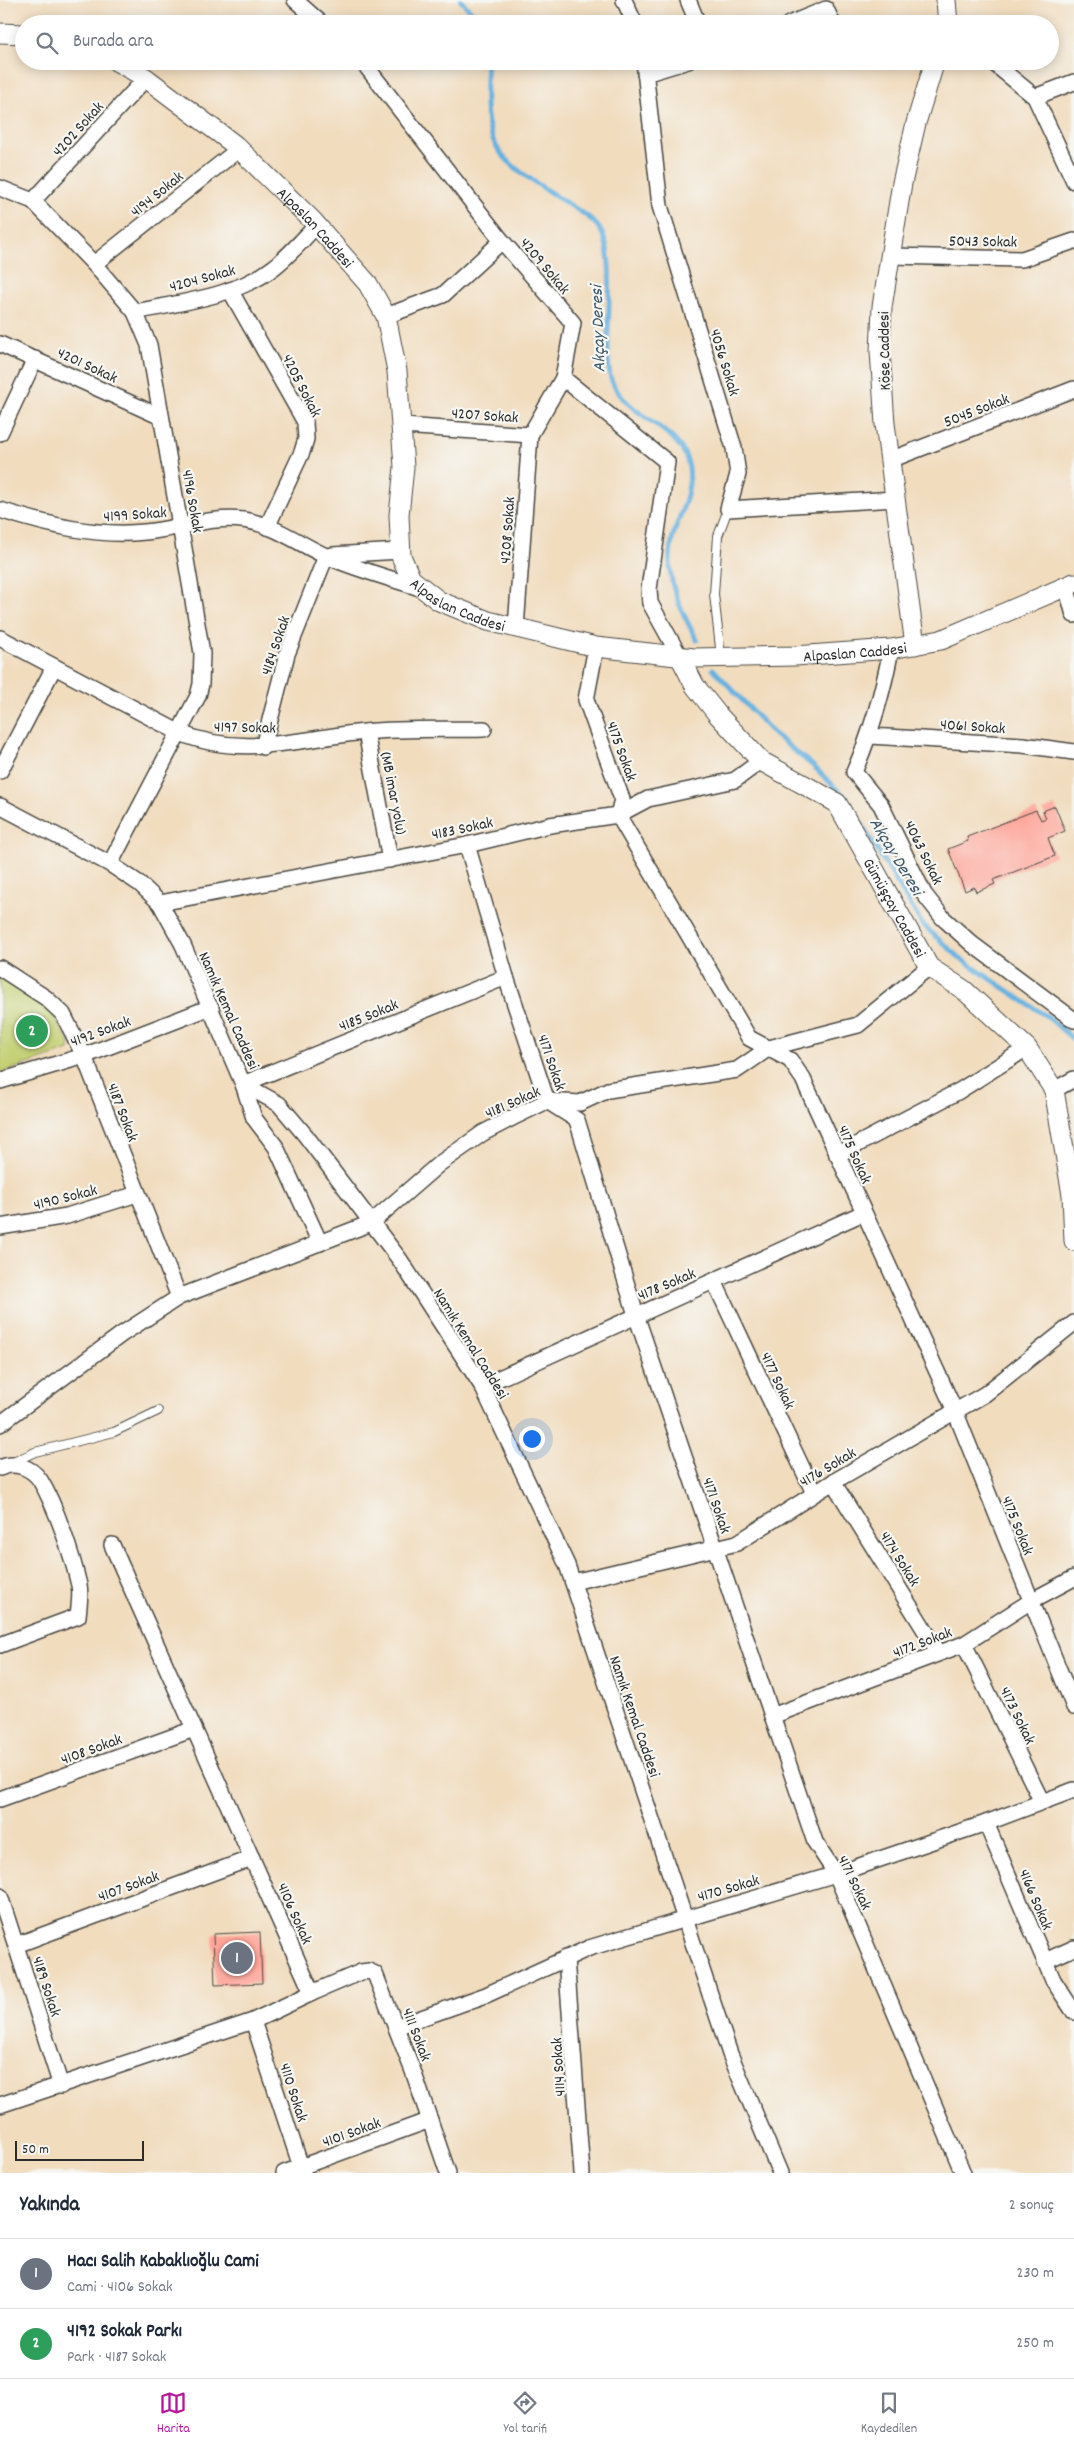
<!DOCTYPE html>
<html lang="tr">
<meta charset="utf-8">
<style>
:root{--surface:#fff;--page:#f2f2f3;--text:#1f2937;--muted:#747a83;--line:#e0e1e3;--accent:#b5179e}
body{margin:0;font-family:Dekko,sans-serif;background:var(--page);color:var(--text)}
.scale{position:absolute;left:15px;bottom:12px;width:129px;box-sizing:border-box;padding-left:5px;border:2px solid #2b2b2b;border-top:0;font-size:14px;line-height:18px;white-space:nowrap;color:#2b2b2b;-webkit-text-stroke:4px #f6f6f2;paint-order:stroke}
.you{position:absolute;left:531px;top:1438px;width:18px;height:18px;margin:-12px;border:4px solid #fff;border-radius:50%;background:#1a73e8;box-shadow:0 0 0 8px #1a73e833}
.badge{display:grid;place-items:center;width:32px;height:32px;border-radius:50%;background:var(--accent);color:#fff;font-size:16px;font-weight:700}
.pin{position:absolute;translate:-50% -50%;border:2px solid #fff;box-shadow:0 1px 5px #0006}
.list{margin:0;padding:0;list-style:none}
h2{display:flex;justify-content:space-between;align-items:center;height:65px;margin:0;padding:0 20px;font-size:21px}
h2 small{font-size:16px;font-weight:400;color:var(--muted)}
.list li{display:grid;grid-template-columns:32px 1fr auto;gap:15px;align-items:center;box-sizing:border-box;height:70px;padding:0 20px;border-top:1px solid var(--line)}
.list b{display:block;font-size:19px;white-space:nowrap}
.list p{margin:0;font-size:16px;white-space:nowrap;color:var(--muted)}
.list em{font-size:16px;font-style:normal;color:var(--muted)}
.icon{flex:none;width:28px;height:28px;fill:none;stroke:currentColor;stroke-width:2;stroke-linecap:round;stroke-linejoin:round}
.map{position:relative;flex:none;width:1074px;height:2173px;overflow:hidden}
.search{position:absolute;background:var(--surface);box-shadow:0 2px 12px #0003;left:15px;right:15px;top:15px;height:55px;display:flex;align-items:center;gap:12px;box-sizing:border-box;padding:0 18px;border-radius:28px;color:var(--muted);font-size:19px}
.sheet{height:205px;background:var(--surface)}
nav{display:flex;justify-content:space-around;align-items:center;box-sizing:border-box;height:70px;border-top:1px solid var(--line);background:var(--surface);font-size:14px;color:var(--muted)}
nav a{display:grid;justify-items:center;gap:2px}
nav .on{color:var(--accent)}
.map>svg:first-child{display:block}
.green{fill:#c3cf71;stroke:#777d4e}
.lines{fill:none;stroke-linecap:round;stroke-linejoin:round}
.stream{stroke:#68b2e0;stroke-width:5}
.building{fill:#fea599}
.service-casing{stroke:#494641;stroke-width:10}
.minor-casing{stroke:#494641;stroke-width:18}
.tertiary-casing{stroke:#494641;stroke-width:21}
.service{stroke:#fff;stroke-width:8}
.minor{stroke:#fff;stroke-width:15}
.tertiary{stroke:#fff;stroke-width:19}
.labels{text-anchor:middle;stroke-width:4.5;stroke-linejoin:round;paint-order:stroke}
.street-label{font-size:16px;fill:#2b2b2b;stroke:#f6f6f2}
.water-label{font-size:18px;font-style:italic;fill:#405a6a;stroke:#f6f6f2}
</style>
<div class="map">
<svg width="1074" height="2173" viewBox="0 0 1074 2173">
<rect width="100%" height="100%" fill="#f6f6f2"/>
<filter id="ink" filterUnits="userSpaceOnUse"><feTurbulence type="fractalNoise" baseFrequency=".02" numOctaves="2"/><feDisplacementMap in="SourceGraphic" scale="10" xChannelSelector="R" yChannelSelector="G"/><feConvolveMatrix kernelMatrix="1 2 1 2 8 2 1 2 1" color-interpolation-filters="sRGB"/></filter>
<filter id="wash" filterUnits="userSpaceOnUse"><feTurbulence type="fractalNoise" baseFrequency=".0096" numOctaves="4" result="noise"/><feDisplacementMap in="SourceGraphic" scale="20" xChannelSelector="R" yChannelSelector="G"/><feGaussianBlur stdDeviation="1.12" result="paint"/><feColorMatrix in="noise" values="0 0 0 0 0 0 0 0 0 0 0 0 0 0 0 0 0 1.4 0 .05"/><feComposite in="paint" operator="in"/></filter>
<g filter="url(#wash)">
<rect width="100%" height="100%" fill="#f1dcbe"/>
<polygon class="green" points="0,977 26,992 52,1013 70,1044 69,1050 0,1073"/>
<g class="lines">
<g class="stream">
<polyline points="460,0 475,15 480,24"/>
<path d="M487,61c-6,89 7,95 78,141 13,8 30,17 37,31 13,24 5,87 6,116 0,10 0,21 3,30 14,39 72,47 78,89 3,24 -8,43 -15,65 -12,40 4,73 23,107"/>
<polyline points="713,669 775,735 812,765 846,798 922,924 961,959 1049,1018 1074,1040"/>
</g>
</g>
<g id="blocks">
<g class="building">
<polygon points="1055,806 1065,831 1048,838 1055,856 993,880 995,884 976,892 974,887 965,891 948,849 968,841 967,837 1036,810 1041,820 1046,818 1043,811"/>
<polygon points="260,1932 262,1983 215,1985 213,1934"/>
</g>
</g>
</g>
<g filter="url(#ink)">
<use href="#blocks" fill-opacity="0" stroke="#494641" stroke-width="1"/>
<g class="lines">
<g class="service-casing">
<g id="service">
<polyline points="721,657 714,594 718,536 728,509"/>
<polyline points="11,1463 35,1452 114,1432 158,1411"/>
</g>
</g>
<g class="minor-casing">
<g id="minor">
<polyline points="295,0 322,24"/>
<polyline points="624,0 635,24"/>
<polyline points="688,0 698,24"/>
<polyline points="789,24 826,9 833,24"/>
<polyline points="362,61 502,241 573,323 563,378 667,462 649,589 650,603 680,657"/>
<polyline points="644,61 660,206 734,448 738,474 728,509 896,499"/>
<polyline points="991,61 1035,97 1074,181"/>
<polyline points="645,74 688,61"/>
<polyline points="1035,97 1074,82"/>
<polyline points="0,188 33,201 94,264 135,312 149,345 202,653 201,684 198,696 110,864"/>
<polyline points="33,201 146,78"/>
<polyline points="890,256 1022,259 1074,241"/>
<polyline points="94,264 239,149"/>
<polyline points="230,290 305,422 306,439 302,452 267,527"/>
<path d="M135,312c46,-10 100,-15 138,-44 16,-12 30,-29 44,-43"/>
<polyline points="386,316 443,295 502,241"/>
<polyline points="0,344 161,417"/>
<polyline points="403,426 530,435 563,378"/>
<polyline points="0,433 35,359"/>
<polyline points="890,460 1074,389"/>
<path d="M0,510c48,15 95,27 145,22 33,-3 66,-16 98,-12 31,4 56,24 83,36 30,13 63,22 94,32"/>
<polyline points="332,555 400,551"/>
<polyline points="1066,586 1074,615"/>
<polyline points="516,628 530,435"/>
<path d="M0,638l180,95c63,26 121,5 185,-1 39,-4 80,-2 119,-3"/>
<polyline points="596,647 586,700 622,799 618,815 749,1038 790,1060 803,1079 955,1411 1074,1707"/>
<path d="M891,649c-8,43 -19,82 -37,123l27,33 43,89 19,24 29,26 102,76"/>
<polyline points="366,732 390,860"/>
<polyline points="870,736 1023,745 1074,752"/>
<polyline points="263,747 287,654 326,556"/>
<polyline points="0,771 54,667"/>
<polyline points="0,806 110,864 140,884 160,903 183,945 243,1084 279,1104 306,1136 400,1260 482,1386 567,1565 730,2054 780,2173"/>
<polyline points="467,845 506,977 547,1101 577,1120 636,1315 815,1842 836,1874 963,2173"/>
<polyline points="160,903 467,845 550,825 618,815 648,799 735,780 761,761"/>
<polyline points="0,968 46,998 63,1014 84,1056 179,1297"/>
<polyline points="0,1081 84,1056 211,1007"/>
<polyline points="1054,1090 1074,1079"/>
<polyline points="837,1155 959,1091 1027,1048"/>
<polyline points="0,1227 67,1216 137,1194"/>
<polyline points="320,1243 276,1147 254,1118 243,1084 506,977"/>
<polyline points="714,1281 814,1493"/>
<polyline points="482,1386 863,1213"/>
<polyline points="0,1424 122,1334 179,1297 371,1223 439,1164 483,1133 512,1118 547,1101 580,1103 608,1090 737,1070 769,1048 858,1025 929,967"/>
<path d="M0,1468c14,-7 31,-1 40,12 16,26 32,75 39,105 2,9 0,21 -1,31l-78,29"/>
<polyline points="833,1482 939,1653"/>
<polyline points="573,1582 737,1543 833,1482 985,1394 1074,1323"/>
<polyline points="964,1644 1042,1802"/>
<polyline points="772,1716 964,1644 1031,1601 1074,1578"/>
<polyline points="0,1799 194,1729"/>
<polyline points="986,1823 1053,1980 1074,2012"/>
<polyline points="0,1896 61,2086"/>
<polyline points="16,1945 252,1858"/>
<polyline points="566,1958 582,2173"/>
<polyline points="1045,1961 1074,1948"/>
<polyline points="312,1993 361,1972 369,1971 375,1974 413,2071 448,2173"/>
<polyline points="253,2021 303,2173"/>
<polyline points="396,2027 486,1995 589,1948 836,1874 986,1823 1074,1790"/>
<polyline points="0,2105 253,2021 312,1993 112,1545"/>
<polyline points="284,2173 430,2120"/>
</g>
</g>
<g class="tertiary-casing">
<g id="tertiary">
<polyline points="946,0 948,24"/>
<polyline points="0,33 24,34"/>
<path id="s1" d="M116,61l30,17 89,67 77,75 56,64 18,32 11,55 7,96 -5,48 2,41 10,23 28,22 49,20 108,26 98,11 101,-2 96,-7 50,-9 133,-57"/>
<polyline points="915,645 885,424 880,351 882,307 902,183 916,123 935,61"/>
<path id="s2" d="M680,657l15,29 23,29 43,46 76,42 92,164 35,23 63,58 27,42 18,105 2,46"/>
</g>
</g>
<use href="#service" class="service"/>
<use href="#minor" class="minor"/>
<use href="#tertiary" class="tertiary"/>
</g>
</g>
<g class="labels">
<g class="street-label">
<text transform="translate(77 128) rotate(-48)" y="6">4202 Sokak</text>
<text transform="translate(156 193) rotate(-39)" y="6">4194 Sokak</text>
<text dy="6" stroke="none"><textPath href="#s1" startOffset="261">Alpaslan Caddesi</textPath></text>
<text transform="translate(983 240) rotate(1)" y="6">5043 Sokak</text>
<text transform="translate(546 265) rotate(50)" y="6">4209 Sokak</text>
<text transform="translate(202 277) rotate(-15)" y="6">4204 Sokak</text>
<text transform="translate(883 351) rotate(-91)" y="6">Köse Caddesi</text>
<text transform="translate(726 362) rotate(73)" y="6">4056 Sokak</text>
<text transform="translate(88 364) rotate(25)" y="6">4201 Sokak</text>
<text transform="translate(303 385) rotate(63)" y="6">4205 Sokak</text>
<text transform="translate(976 409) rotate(-21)" y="6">5045 Sokak</text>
<text transform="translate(485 414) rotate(4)" y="6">4207 Sokak</text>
<text transform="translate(194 501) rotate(80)" y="6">4196 Sokak</text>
<text transform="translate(135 513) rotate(-4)" y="6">4199 Sokak</text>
<text transform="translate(506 530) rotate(-86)" y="6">4208 Sokak</text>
<text dy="6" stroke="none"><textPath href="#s1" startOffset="696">Alpaslan Caddesi</textPath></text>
<text transform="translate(274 645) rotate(-71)" y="6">4184 Sokak</text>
<text dy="6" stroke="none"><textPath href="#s1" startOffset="1101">Alpaslan Caddesi</textPath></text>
<text transform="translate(973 725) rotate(4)" y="6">4061 Sokak</text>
<text transform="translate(245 726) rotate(1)" y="6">4197 Sokak</text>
<text transform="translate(623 751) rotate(70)" y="6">4175 Sokak</text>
<text transform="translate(395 793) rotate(79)" y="6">(MB imar yolu)</text>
<text transform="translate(462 827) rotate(-12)" y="6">4183 Sokak</text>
<text transform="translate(925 852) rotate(64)" y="6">4063 Sokak</text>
<text dy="6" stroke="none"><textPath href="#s2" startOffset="339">Gümüşçay Caddesi</textPath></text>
<text transform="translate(230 1010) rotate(66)" y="6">Namık Kemal Caddesi</text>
<text transform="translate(368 1014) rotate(-22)" y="6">4185 Sokak</text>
<text transform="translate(100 1030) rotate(-20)" y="6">4192 Sokak</text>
<text transform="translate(553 1062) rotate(71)" y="6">4171 Sokak</text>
<text transform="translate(512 1101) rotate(-24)" y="6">4181 Sokak</text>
<text transform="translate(124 1112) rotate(69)" y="6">4187 Sokak</text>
<text transform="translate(856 1154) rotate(66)" y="6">4175 Sokak</text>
<text transform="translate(65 1196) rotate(-14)" y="6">4190 Sokak</text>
<text transform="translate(666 1283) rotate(-23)" y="6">4178 Sokak</text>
<text transform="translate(472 1343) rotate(58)" y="6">Namık Kemal Caddesi</text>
<text transform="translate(779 1380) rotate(65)" y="6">4177 Sokak</text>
<text transform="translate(827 1466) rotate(-31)" y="6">4176 Sokak</text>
<text transform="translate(718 1505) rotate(71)" y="6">4171 Sokak</text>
<text transform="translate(1019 1525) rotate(68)" y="6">4175 Sokak</text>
<text transform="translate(901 1558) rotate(58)" y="6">4174 Sokak</text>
<text transform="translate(922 1641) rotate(-21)" y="6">4172 Sokak</text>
<text transform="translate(1019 1715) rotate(64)" y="6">4173 Sokak</text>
<text transform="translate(636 1716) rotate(71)" y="6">Namık Kemal Caddesi</text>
<text transform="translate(91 1748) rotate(-20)" y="6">4108 Sokak</text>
<text transform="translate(856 1882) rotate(64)" y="6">4171 Sokak</text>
<text transform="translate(128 1885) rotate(-20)" y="6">4107 Sokak</text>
<text transform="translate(728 1887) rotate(-16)" y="6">4170 Sokak</text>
<text transform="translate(1037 1899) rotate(67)" y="6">4166 Sokak</text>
<text transform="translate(296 1913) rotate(66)" y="6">4106 Sokak</text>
<text transform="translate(48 1986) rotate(72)" y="6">4189 Sokak</text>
<text transform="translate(418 2034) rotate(69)" y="6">4111 Sokak</text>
<text transform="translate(557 2067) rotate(-94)" y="6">4114 Sokak</text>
<text transform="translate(295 2092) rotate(72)" y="6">4110 Sokak</text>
<text transform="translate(351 2131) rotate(-20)" y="6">4101 Sokak</text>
</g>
<g class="water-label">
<text transform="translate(597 329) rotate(-92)" y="6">Akçay Deresi</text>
<text transform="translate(897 856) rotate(59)" y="6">Akçay Deresi</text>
</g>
</g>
</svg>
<div class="scale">50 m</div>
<div class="you"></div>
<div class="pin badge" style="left:237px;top:1958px;background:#6b7280">1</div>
<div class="pin badge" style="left:32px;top:1031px;background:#2e9e5b">2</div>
<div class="search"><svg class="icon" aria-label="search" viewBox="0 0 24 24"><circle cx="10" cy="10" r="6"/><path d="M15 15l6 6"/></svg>Burada ara</div>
</div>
<section class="sheet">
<h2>Yakında<small>2 sonuç</small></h2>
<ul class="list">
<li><span class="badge" style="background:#6b7280">1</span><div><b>Hacı Salih Kabaklıoğlu Cami</b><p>Cami · 4106 Sokak</p></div><em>230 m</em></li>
<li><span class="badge" style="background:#2e9e5b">2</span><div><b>4192 Sokak Parkı</b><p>Park · 4187 Sokak</p></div><em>250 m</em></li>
</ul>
</section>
<nav>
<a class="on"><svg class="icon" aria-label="map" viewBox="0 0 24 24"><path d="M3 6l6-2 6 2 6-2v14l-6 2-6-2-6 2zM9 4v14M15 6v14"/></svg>Harita</a>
<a><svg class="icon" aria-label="directions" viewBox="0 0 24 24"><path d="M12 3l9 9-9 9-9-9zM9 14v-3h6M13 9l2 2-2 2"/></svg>Yol tarifi</a>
<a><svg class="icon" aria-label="saved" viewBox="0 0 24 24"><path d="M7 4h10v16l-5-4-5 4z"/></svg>Kaydedilen</a>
</nav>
